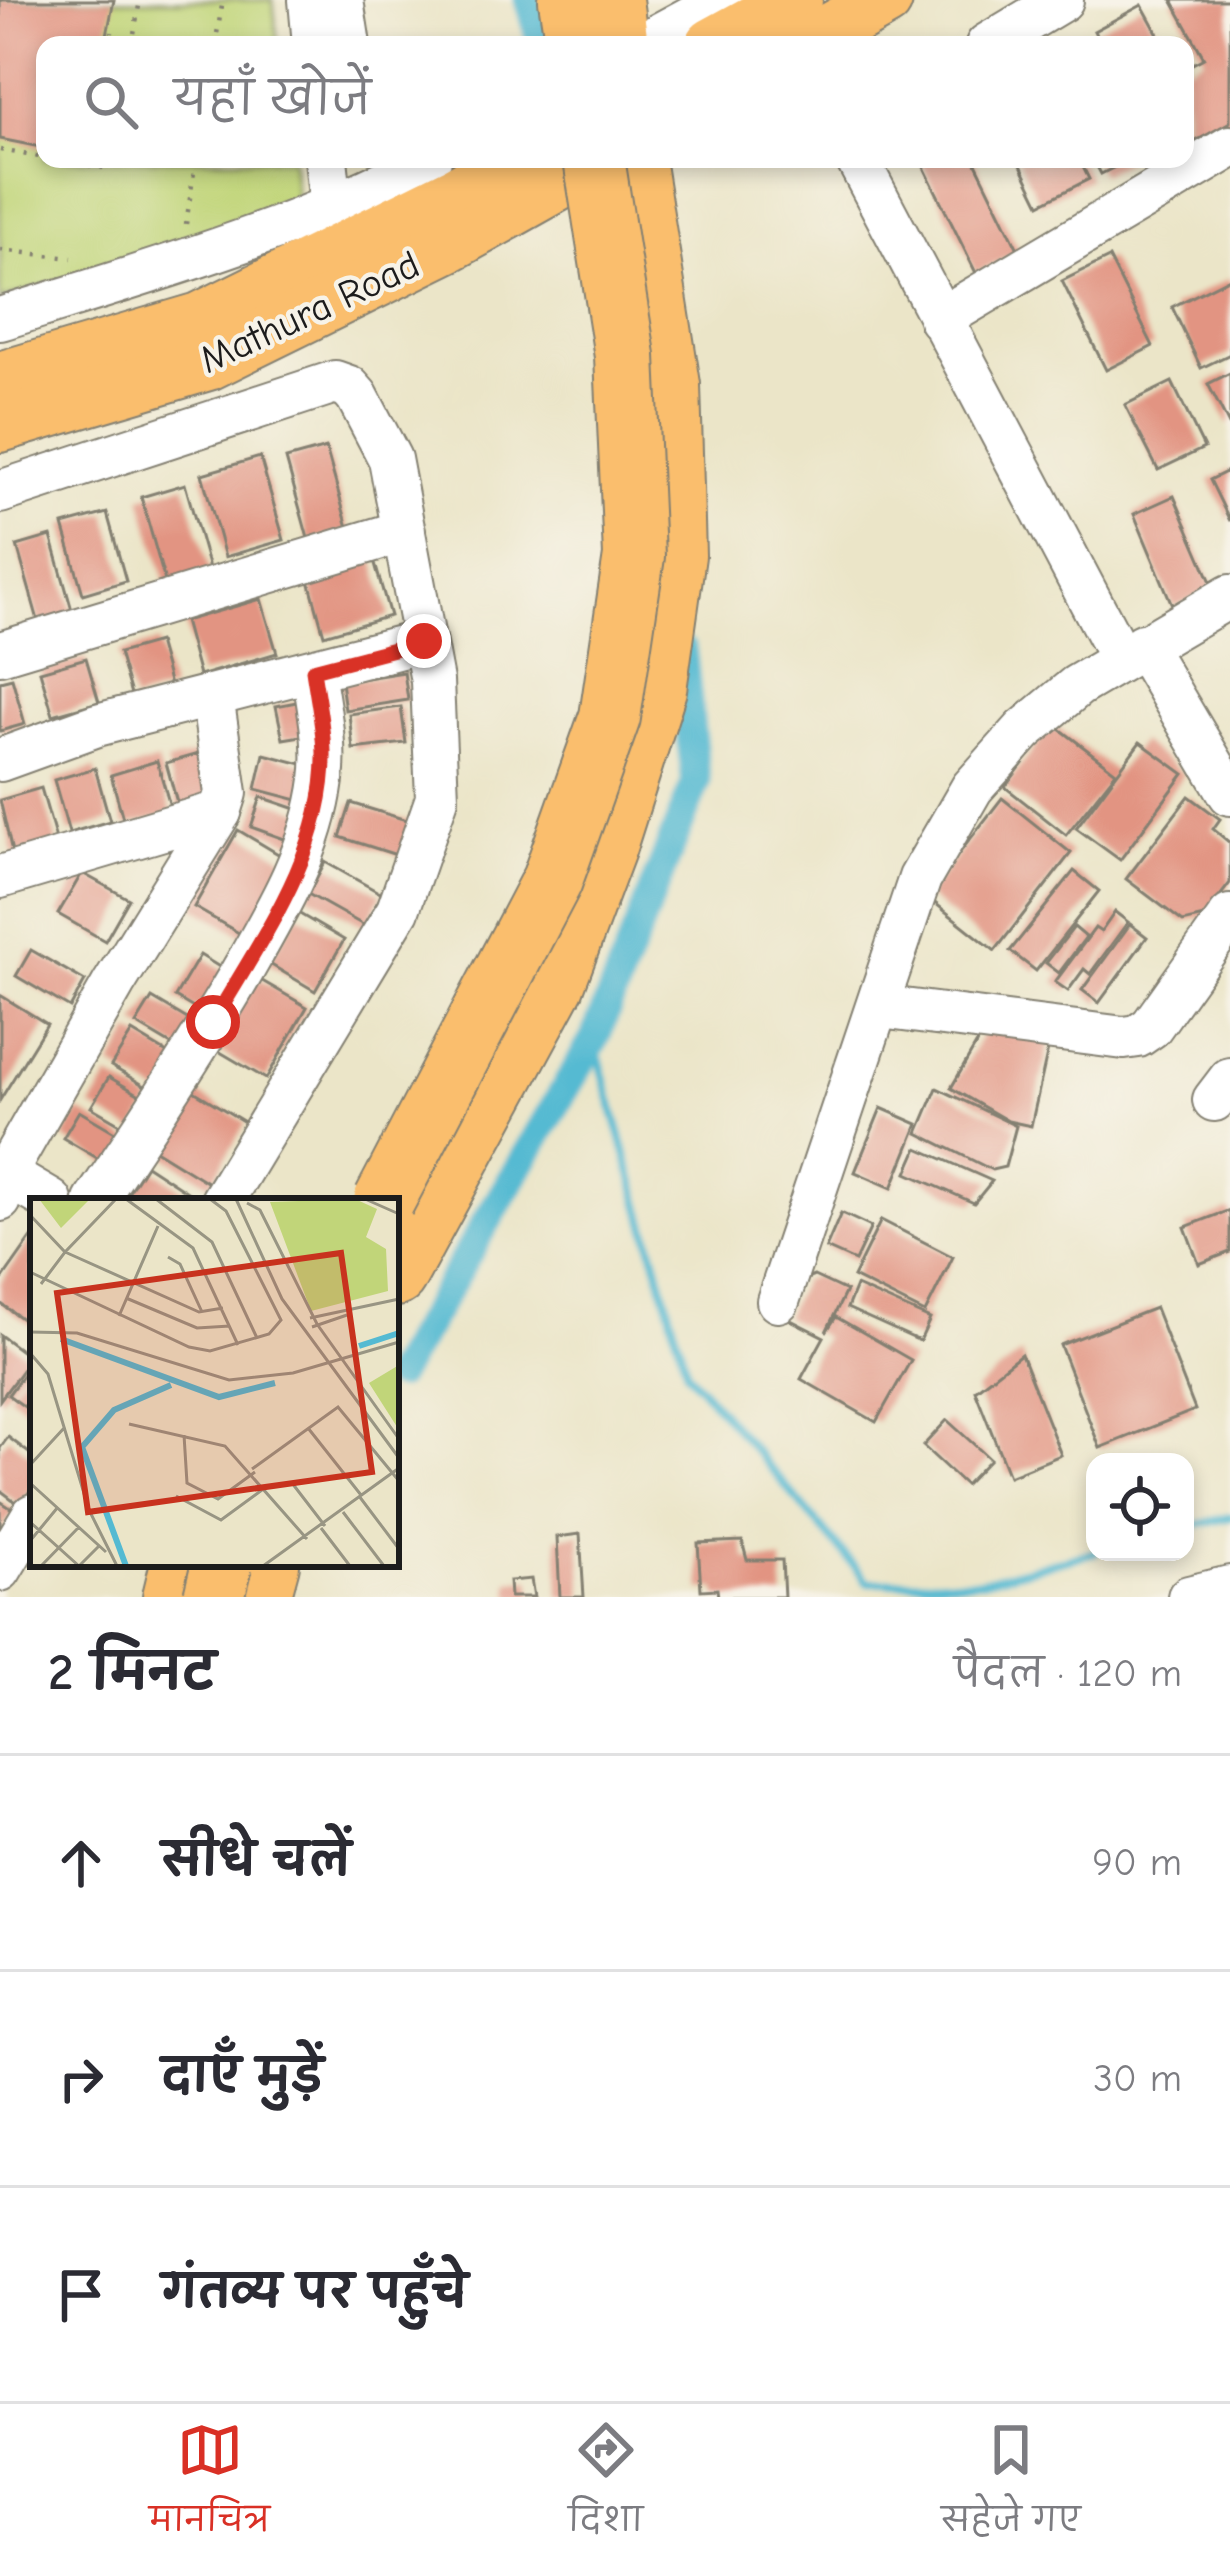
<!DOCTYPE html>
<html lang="hi">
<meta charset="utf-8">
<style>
:root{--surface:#fff;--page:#f7f7f7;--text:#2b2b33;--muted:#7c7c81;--line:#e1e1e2;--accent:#d93025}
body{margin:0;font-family:"Comic Neue","Playpen Sans Deva",sans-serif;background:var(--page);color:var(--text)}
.controls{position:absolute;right:36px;bottom:36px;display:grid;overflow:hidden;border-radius:24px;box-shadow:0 6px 18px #0003}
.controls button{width:108px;height:108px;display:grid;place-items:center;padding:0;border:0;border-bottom:3px solid var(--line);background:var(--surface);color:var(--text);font:60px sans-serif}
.stop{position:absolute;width:36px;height:36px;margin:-27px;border:9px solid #d93025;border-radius:50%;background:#fff}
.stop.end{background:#d93025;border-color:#fff;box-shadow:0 3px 12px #0008}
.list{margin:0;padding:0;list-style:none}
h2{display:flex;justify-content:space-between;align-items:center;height:156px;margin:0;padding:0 48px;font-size:51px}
h2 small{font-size:39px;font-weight:400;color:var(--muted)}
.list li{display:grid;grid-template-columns:78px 1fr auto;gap:36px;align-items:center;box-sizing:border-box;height:216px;padding:0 48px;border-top:3px solid var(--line)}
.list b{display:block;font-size:45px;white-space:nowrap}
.list em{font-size:39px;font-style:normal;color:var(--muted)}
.icon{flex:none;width:66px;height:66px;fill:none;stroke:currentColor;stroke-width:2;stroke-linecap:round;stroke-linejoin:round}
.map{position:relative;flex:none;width:1230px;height:1597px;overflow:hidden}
.search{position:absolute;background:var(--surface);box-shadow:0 6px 18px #0003;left:36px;right:36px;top:36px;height:132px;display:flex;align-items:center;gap:30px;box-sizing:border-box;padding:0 42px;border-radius:24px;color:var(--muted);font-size:45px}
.sheet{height:804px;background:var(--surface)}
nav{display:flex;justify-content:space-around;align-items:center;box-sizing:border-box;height:168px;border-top:3px solid var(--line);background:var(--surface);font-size:33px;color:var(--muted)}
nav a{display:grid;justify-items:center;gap:6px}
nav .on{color:var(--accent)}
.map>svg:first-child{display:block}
.green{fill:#c1d579;stroke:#6e784a;stroke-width:3}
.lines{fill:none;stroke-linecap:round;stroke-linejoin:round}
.stream{stroke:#54bad2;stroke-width:8}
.canal{stroke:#54bad2;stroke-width:30}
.building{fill:#e29482}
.minor-casing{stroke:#848072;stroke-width:46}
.major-casing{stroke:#848072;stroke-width:58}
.highway-casing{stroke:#848072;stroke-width:64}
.path{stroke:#848072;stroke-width:4.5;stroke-dasharray:3 9;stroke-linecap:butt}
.minor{stroke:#fff;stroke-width:42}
.major{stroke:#fabe6d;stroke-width:54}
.highway{stroke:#fabe6d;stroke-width:60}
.highway-bridge-casing{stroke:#848072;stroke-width:64;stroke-linecap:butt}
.highway-bridge{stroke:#fabe6d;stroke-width:60}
.route{stroke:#d93025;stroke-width:15}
.labels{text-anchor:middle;stroke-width:9;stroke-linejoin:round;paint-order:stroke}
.street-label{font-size:39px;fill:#1c1c1c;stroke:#f7f3e8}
.inset-river{fill:none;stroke:#54bad2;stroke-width:6}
.inset-road{fill:none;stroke:#989583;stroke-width:3}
.view{fill:#c8321e;fill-opacity:0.15;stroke:#c8321e;stroke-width:6}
.inset-edge{fill:none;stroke:#1c1c1c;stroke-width:6}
</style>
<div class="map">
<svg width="1230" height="1597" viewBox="0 0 1230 1597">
<rect width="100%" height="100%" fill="#f7f3e8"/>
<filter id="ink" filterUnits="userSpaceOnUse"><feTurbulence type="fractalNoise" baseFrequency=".00833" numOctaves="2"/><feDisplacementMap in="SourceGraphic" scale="24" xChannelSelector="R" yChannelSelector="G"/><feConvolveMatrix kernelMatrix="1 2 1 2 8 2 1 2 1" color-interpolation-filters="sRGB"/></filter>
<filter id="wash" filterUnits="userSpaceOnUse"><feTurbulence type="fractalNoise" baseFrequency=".004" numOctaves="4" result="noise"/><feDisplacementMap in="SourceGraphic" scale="48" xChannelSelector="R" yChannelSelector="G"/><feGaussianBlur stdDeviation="2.7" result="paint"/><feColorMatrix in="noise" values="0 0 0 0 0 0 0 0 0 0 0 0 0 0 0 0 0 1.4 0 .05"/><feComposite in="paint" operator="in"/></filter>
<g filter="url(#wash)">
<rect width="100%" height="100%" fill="#ebe5c8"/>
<polygon class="green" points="0,0 273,0 278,45 45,45 45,159 292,159 297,209 0,300"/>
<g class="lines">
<g class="stream">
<polyline points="594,1040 687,1372 868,1582 981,1581 1095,1552"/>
<polyline points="1185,1528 1230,1517"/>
</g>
<g class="canal">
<polyline points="529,0 542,45"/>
<polyline points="396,1375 594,1040 696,782 682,651"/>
</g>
</g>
<g id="blocks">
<g class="building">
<polygon points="0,0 114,0 105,45 45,45 45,148 0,139"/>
<polygon points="1172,0 1230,0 1230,122 1185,147 1185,68 1204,58"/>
<polygon points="1142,5 1164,45 1101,45 1094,31"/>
<polygon points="920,159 974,159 1019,251 976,273"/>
<polygon points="1018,159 1079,159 1089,179 1040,204"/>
<polygon points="1093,159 1131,159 1101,174"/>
<polygon points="1109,258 1153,346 1106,370 1062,281"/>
<polygon points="1230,278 1230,354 1201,368 1172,307"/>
<polygon points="1230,373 1230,427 1208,384"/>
<polygon points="1172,382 1204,448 1158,470 1125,405"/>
<polygon points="326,448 349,531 309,542 286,459"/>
<polygon points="260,457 284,540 225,557 202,474"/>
<polygon points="1230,470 1230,521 1210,480"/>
<polygon points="185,484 210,572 166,585 141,497"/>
<polygon points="1174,496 1214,589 1173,607 1134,514"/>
<polygon points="107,513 126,581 83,594 63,525"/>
<polygon points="51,536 75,621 41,631 17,546"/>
<polygon points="372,553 390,616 324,635 307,573"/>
<polygon points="261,599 277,653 199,676 184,621"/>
<polygon points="158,642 171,689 133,701 119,653"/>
<polygon points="86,658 99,702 53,715 40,671"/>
<polygon points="404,672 408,700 345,710 341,682"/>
<polygon points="12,678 25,724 0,731 0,681"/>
<polygon points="312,699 319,733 283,739 276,706"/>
<polygon points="401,707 406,743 353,749 349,714"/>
<polygon points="1060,729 1116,772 1066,835 1005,787 1048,731"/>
<polygon points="1140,742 1184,774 1120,860 1076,828"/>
<polygon points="201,753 214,800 179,810 166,763"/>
<polygon points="264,754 318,768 309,803 256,789"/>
<polygon points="157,761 172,813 125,826 111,775"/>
<polygon points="95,768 110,821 69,833 54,780"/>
<polygon points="41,788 57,843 13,856 0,800"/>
<polygon points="1189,796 1220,819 1213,829 1230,843 1230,883 1204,917 1183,922 1126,879"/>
<polygon points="261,797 311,814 301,845 251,827"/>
<polygon points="1002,798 1071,853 995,951 926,896"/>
<polygon points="351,803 416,823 406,858 340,837"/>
<polygon points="238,830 295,864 251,940 194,907"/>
<polygon points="325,862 382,894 365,926 308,894"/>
<polygon points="1074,871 1099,891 1036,971 1010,951"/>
<polygon points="82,873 129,899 105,941 58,914"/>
<polygon points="1115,912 1128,922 1090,974 1084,969 1068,991 1055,982 1095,928 1101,932"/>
<polygon points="298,913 344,940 315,991 268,963"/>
<polygon points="1130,924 1147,937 1099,1003 1082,990"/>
<polygon points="1074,927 1086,937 1059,973 1046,963"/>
<polygon points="31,950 85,981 70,1008 16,976"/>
<polygon points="200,955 234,976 210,1018 175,997"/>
<polygon points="257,978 307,1007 266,1079 215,1049"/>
<polygon points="0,995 47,1024 0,1100"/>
<polygon points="152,998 204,1029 188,1055 136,1024"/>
<polygon points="987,1026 1050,1040 1031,1126 1008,1121 951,1088"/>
<polygon points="132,1032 182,1062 162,1096 111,1066"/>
<polygon points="109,1077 152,1102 134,1132 91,1107"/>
<polygon points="937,1088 1016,1126 1005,1167 992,1170 918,1133"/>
<polygon points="192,1090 246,1123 210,1184 155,1150"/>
<polygon points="881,1108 918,1124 892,1188 855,1172"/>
<polygon points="79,1111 130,1141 114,1168 63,1138"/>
<polygon points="918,1148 992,1181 974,1203 907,1173"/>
<polygon points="146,1165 201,1201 136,1201 127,1195"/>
<polygon points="1230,1210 1230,1252 1199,1264 1185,1227"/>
<polygon points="841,1213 871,1227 855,1261 826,1248"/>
<polygon points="881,1220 953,1257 925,1313 853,1277"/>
<polygon points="33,1236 33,1327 0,1303 0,1283"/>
<polygon points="814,1276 846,1291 826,1332 836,1317 911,1360 876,1422 801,1379 824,1337 785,1317 802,1281"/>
<polygon points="856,1286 930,1319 920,1341 847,1308"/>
<polygon points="1155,1308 1195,1410 1100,1448 1060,1345"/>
<polygon points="0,1335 31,1358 0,1400"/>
<polygon points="1021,1354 1061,1455 1009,1476 975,1390"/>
<polygon points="30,1365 33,1367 33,1413 8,1395"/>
<polygon points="947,1420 990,1459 965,1485 923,1446"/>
<polygon points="8,1437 33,1456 33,1486 20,1505 0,1490 0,1448"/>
<polygon points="0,1501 15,1511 0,1531"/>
<polygon points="580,1534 584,1597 560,1597 557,1537"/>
<polygon points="742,1541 747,1560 782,1560 784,1597 718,1597 717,1589 701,1590 698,1543"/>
<polygon points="531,1579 534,1597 510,1597 509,1581"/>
</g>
</g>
</g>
<g filter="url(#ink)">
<use href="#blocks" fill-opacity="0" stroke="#848072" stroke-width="3"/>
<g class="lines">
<g class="minor-casing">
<g id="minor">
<polyline points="310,0 314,45"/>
<polyline points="342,0 349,45"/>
<polyline points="640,45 723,0"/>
<polyline points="987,45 1062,0"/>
<polyline points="326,159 334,233"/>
<polyline points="857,159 1121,659"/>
<path d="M0,319c146,-46 295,-87 430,-160"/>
<polyline points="940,319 1230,147"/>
<polyline points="0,492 335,382 349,387 357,396 390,459 432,681 437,798 398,910 222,1201"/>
<polyline points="1142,645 1230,794"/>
<polyline points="0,653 404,531"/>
<polyline points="0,760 97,725 424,641"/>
<polyline points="0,877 220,812"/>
<polyline points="880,1007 1124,1038 1138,1036 1151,1027 1230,916"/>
<polyline points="1214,1100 1230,1079"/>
<polyline points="0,1171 51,1201"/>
<polyline points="0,1200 11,1163 114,983 220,812 226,793 212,696"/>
<path d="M95,1201c50,-74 100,-149 145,-226 35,-61 73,-124 82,-195 5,-37 -4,-74 -9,-110"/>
<polyline points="778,1301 920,878 972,788 1024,730 1077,686 1230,596"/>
<polyline points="0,1570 33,1515"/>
<polyline points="1189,1597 1230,1587"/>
</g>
</g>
<g class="major-casing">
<g id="major">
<polyline points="713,45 795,0"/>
<polyline points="805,45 885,0"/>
<polyline points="0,379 200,320 457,193 515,159"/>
<polyline points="0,425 208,363 452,243 602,159"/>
</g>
</g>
<g class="highway-casing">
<g id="highway">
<polyline points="569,0 576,45"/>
<polyline points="612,0 618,45"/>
<polyline points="396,1276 554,985 606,846 656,689 675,555 670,385 634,159"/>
<polyline points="173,1597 181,1564"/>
<polyline points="260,1597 269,1564"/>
</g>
</g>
<g class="path">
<polyline points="110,45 112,32"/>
<polyline points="132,45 140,0"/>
<polyline points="215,45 223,0"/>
<polyline points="0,150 45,158"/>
<polyline points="53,159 111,169 113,159"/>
<polyline points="186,224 196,159"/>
<polyline points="0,250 72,258"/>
</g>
<use href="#minor" class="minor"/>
<use href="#major" class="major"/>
<use href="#highway" class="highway"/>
<g class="highway-bridge-casing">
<g id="highway-bridge">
<polyline points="384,1201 552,880 610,717 634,556 625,356 594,159"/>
<polyline points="214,1597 222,1564"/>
</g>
</g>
<use href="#highway-bridge" class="highway-bridge"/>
</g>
</g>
<g class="lines" filter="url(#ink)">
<path class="route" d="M213,1022c47,-81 113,-172 111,-270 -1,-27 -7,-55 -11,-82l111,-29"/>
</g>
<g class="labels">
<g class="street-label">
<text transform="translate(309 311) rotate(-25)" y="14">Mathura Road</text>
</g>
</g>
<g transform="translate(30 1198)">
<rect width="369" height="369" fill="#ebe5c8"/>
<path d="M9,1h51l-29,29zM325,1l22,10 -11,28 20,12 2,42 -77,20 -41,-109zM369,167v65l-30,-47z" fill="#c1d579"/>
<path class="inset-river" d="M31,141l158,58 56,-14M329,148l40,-13M96,368l-44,-119 32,-37 57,-25"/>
<path class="inset-road" d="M96,1l67,49 45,97M126,1l56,43 45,96M206,1l46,100 117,159M335,1l34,15M217,5l13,7 57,114 82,115M0,17l35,37 51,-53M138,59l12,7 22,48M0,74l159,75 21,4 59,-17 12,-14 -55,-109 -16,-12M11,86l24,-32 134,60 24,-4M96,100l71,30 33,-2M89,118l39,-90M280,120l89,-19M282,129l35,-12M0,134l47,1 152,47 64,-7 106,-31M0,155l18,21 41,136 28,56M99,226l96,22 82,93M278,230l53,67M154,237l3,48 31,16 37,-27M0,267l35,-38M222,271l86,-62 61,74M0,285l76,69M262,285l33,43M146,298l45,24 45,-33M329,298l40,53M313,314l41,54M0,324l49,44 20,-20M291,330l29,38M0,343l28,-34M11,368l38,-39M233,368l136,-98"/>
<path class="view" d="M311,55l31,219 -284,40 -31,-219z"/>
<rect width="369" height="369" class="inset-edge"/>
</g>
</svg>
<div class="controls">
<button><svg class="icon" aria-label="locate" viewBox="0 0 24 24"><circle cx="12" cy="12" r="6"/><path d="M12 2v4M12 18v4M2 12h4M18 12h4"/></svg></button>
</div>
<div class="stop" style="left:213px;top:1022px"></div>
<div class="stop end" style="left:424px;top:641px"></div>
<div class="search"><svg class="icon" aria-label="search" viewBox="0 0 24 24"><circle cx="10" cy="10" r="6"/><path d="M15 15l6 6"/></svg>यहाँ खोजें</div>
</div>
<section class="sheet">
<h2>2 मिनट<small>पैदल · 120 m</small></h2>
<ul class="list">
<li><svg class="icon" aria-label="ahead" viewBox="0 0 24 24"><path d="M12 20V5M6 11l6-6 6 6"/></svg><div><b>सीधे चलें</b></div><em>90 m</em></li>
<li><svg class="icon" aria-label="right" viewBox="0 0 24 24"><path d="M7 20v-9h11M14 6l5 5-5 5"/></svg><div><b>दाएँ मुड़ें</b></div><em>30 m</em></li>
<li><svg class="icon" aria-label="arrive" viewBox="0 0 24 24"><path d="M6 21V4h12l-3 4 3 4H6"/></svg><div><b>गंतव्य पर पहुँचे</b></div></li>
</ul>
</section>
<nav>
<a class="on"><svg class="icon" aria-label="map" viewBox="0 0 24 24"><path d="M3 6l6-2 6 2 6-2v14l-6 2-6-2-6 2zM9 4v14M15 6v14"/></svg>मानचित्र</a>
<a><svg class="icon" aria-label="directions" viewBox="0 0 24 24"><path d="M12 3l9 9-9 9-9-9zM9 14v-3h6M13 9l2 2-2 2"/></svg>दिशा</a>
<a><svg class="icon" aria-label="saved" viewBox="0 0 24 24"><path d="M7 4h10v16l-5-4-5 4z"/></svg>सहेजे गए</a>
</nav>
